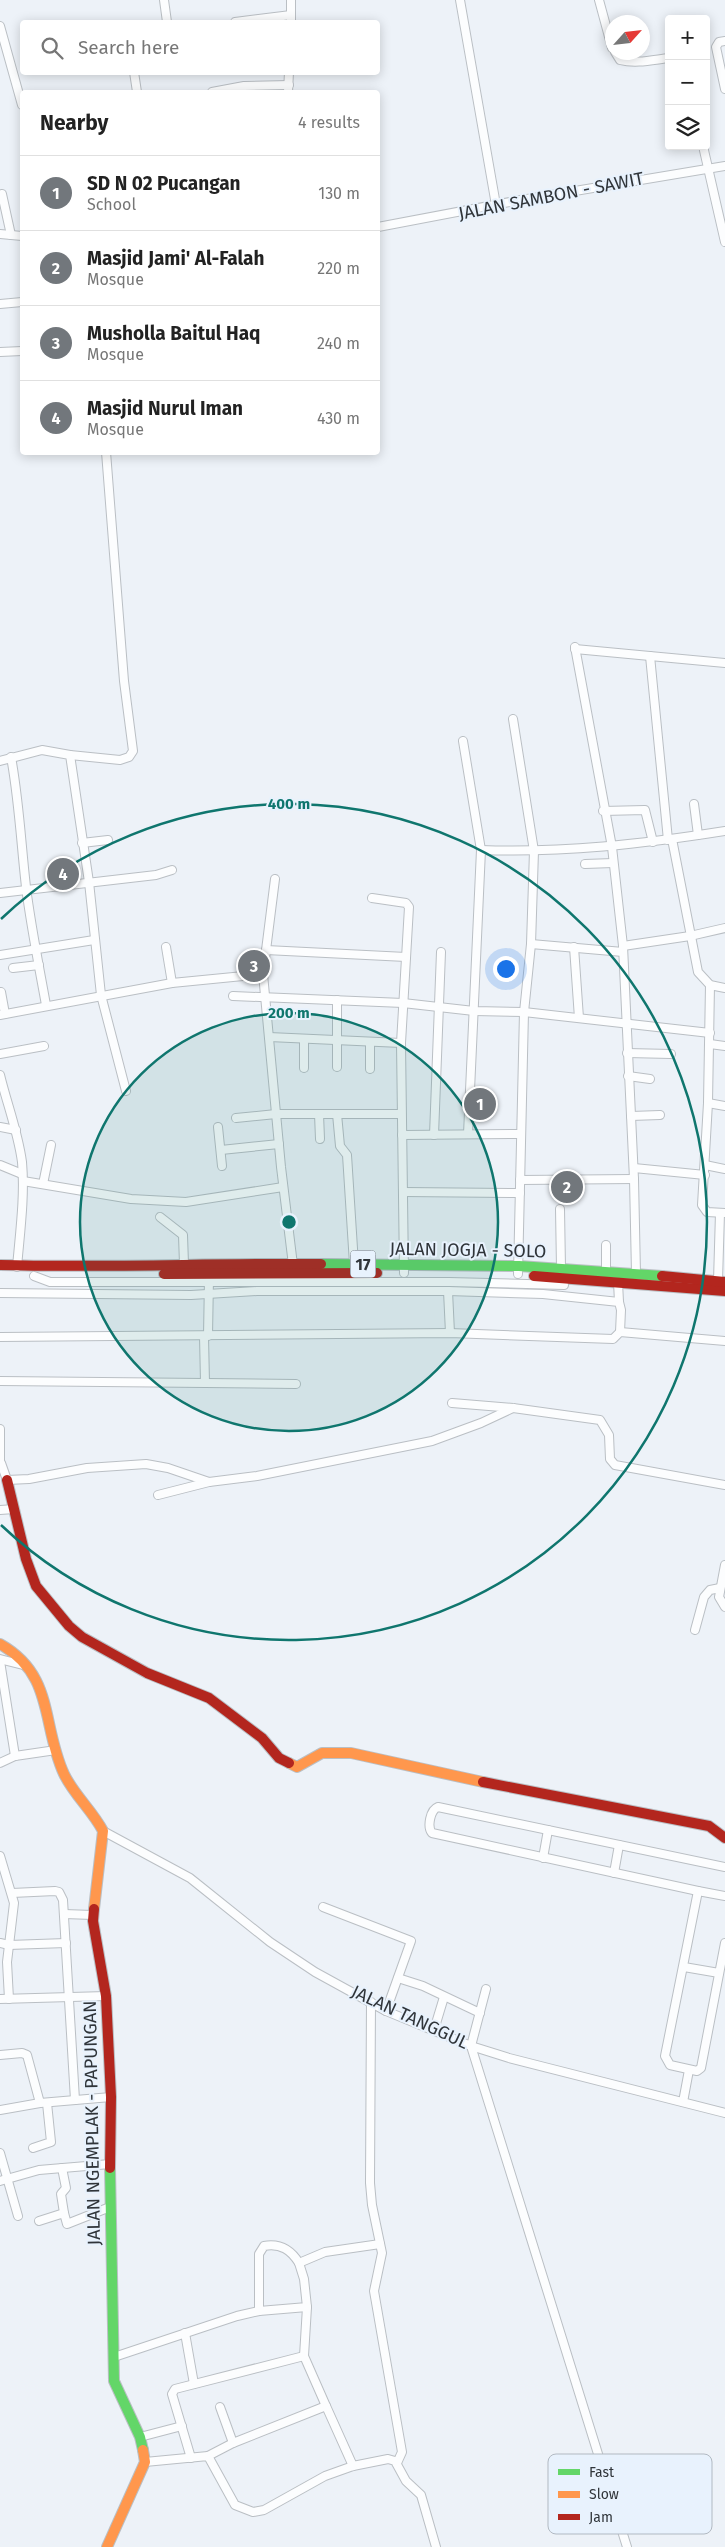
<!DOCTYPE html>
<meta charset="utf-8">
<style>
:root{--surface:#fff;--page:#f6f6f6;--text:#222;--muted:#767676;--line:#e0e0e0;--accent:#72777c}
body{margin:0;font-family:"Fira Sans",sans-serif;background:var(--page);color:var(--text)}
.controls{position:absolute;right:15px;top:15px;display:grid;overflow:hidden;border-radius:5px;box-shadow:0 2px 12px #0003}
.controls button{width:45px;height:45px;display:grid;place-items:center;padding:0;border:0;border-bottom:1px solid var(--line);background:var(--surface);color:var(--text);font:25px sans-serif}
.compass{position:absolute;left:605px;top:15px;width:45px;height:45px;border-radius:50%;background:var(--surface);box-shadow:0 2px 12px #0003;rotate:63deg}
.you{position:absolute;left:505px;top:968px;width:18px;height:18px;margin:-12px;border:4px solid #fff;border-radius:50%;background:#1a73e8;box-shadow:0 0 0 8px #1a73e833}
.badge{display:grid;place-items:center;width:32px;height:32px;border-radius:50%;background:var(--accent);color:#fff;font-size:16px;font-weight:700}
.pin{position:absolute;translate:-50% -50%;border:2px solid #fff;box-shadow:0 1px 5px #0006}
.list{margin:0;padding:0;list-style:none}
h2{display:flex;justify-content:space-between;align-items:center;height:65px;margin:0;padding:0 20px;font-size:21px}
h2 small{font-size:16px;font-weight:400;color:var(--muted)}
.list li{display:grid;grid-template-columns:32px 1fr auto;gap:15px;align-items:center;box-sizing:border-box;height:75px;padding:0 20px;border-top:1px solid var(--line)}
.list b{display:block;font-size:19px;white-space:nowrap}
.list p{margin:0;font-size:16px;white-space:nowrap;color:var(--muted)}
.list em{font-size:16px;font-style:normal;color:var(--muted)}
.icon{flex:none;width:28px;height:28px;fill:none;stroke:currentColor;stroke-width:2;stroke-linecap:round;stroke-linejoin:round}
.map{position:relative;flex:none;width:725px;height:2547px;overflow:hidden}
.search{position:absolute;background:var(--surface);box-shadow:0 2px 12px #0003;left:20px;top:20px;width:360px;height:55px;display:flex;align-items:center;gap:12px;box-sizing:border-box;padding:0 18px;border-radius:5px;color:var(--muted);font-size:19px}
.panel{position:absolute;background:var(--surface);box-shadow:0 2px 12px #0003;left:20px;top:90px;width:360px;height:365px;border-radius:5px}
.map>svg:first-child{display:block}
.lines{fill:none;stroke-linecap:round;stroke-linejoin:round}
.street-casing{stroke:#babfc4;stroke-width:10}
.fast-casing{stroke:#babfc4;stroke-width:12}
.slow-casing{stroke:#babfc4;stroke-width:12}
.jam-casing{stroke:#babfc4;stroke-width:12}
.street{stroke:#fcfdfe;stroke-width:8}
.fast{stroke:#63d668;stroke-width:10}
.slow{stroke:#ff974d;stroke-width:10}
.jam{stroke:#b3261e;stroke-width:10}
.ring{fill:none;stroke:#0f766e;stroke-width:2.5}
.labels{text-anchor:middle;stroke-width:4;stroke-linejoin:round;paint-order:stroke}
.shield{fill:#e8f2fd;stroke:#676e74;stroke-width:1}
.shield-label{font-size:16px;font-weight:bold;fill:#30353a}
.street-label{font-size:18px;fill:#30353a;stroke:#e8f2fd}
.key{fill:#e8f2fd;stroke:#b1b9c2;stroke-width:1}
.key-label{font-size:14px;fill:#30353a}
.centre{fill:#0f766e;stroke:#e8f2fd;stroke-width:2.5}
.ring-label{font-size:15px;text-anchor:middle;font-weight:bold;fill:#0f766e;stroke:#e8f2fd;stroke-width:4;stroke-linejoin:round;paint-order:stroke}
</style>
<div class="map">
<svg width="725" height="2547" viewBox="0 0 725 2547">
<rect width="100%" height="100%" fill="#edf2f8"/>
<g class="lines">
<g class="street-casing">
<g id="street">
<polyline points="164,0 167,22"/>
<polyline points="460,0 496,205"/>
<polyline points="599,0 612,48"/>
<polyline points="235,22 291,15"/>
<polyline points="291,22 291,0"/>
<polyline points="0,26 22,105"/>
<polyline points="725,41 719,42 716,47 725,89"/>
<path d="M615,52l5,8c16,4 32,0 49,-2"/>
<polyline points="134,72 137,92"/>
<polyline points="212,92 244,86 289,85"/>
<polyline points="288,92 289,72"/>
<polyline points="703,146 725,242"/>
<polyline points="2,194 11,235"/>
<polyline points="378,227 515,201 725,166"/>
<polyline points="0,234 22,236"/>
<polyline points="0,304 22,302"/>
<polyline points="0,352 22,351"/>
<polyline points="575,647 612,847 623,946 634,1179 636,1273"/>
<polyline points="575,649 725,663"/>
<polyline points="650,656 668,840"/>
<polyline points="513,719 534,851 531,944 524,1012 518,1274"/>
<polyline points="463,741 481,850 468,1134"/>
<polyline points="70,755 120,760 129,757 133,751 124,681 106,452"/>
<path d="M11,757c8,43 10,86 15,130 5,40 13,79 20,118"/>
<polyline points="0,761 42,750 70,755 89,882 101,995 126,1091"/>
<polyline points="694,804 698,835"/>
<polyline points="603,811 645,810 653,842"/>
<polyline points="672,839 698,972 710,985 725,988"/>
<polyline points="82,843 108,840"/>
<path d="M481,850c82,3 162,-6 244,-19"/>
<polyline points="585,864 613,863"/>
<polyline points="275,879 263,974 281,1167 293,1265"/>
<polyline points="0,893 156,875 172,870"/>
<polyline points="372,898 406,903 409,907 401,1043 404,1273"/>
<polyline points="531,944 623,952"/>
<polyline points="623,946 690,936 725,928"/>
<polyline points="166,947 172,983"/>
<polyline points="574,947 579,1018"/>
<polyline points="266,950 406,957"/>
<polyline points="0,955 94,940"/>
<polyline points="13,968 39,965"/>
<polyline points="710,985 708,1103 702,1205 707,1212 725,1213"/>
<polyline points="1,992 5,1014"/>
<polyline points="233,996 403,1003 474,1011 524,1012 710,1033"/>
<polyline points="337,1000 337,1067"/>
<polyline points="0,1015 172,983 263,974"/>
<polyline points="269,1037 401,1043"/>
<polyline points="304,1039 304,1068"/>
<polyline points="370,1042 370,1069"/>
<polyline points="710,1044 725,1046"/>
<polyline points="627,1053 671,1054"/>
<polyline points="0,1054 44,1046"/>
<path d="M0,1075c7,29 18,57 22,87 3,34 -2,70 -5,105"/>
<polyline points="628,1076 650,1079"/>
<polyline points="708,1103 725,1106"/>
<polyline points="319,1114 320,1139"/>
<polyline points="337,1114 340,1146 347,1155 354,1264"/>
<polyline points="631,1116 660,1115"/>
<polyline points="236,1118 276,1114 401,1114"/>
<polyline points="0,1127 16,1130"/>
<polyline points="218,1127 222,1166"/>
<polyline points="402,1135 521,1134"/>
<polyline points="434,1135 441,952"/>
<polyline points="221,1150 279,1144"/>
<polyline points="0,1165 22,1174"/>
<polyline points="705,1165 725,1169"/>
<polyline points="634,1168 705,1175"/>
<polyline points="520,1180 634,1179"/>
<polyline points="23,1181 131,1199 186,1202 283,1187"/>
<polyline points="43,1184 51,1145"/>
<polyline points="403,1192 520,1193"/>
<polyline points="560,1209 561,1268"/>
<polyline points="160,1217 183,1235 184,1264"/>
<polyline points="606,1272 606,1245"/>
<polyline points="34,1276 50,1282 449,1282 564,1285"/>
<polyline points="718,1281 720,1213"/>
<polyline points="618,1282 619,1302"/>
<polyline points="448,1291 450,1333"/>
<polyline points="0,1293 191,1295 257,1291 448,1291 543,1294 619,1302 621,1310 620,1332"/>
<polyline points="204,1336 205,1383"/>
<polyline points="208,1336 209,1278"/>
<polyline points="0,1337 450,1333 613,1339 620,1332 725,1341"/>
<polyline points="0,1381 296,1384"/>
<polyline points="452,1403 513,1408 600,1420 609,1435 610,1459 615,1465 725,1485"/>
<polyline points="0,1429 0,1463"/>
<polyline points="1,1463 7,1480 29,1479 87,1468 146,1464 168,1468 209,1482 257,1476 432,1441 481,1423 513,1408"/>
<polyline points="158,1495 209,1482"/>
<polyline points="0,1510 14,1509"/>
<polyline points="725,1565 719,1597 725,1607"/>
<polyline points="695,1630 704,1597 710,1590 720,1588"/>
<polyline points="0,1659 27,1666"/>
<polyline points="0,1661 15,1756"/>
<polyline points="0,1763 15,1756 56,1750"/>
<polyline points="103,1831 190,1878 270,1942 315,1972 386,2011 471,2046 509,2058 725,2113"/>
<polyline points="0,1856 14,1903 7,1962 9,1999"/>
<polyline points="543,1858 548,1830"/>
<polyline points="614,1873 619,1845"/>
<path d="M698,1891l-266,-58c-5,-6 -2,-23 6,-26l287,60"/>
<polyline points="12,1893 55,1891 59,1892 63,1900 75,2100"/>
<polyline points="725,1896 698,1891 665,2056 670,2065 697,2071 701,2068 725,1943"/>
<polyline points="323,1907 411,1941 386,2011"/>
<polyline points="64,1914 93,1915"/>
<polyline points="0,1943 9,1945 66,1943"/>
<polyline points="684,1967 719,1973"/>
<polyline points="398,1978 423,1986 480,2013"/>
<polyline points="486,1989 471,2046 627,2547"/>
<polyline points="0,1999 106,1996"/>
<polyline points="371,2002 370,2183 372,2205 382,2253 374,2291 402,2452 397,2463"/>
<polyline points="434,2030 444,1997"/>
<polyline points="0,2055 22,2053 27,2055 40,2103"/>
<polyline points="683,2102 689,2070"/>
<polyline points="0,2110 40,2103 111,2097"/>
<polyline points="33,2148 51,2142 47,2103"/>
<polyline points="0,2153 18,2216"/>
<polyline points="62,2168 66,2188 61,2194 64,2213"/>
<polyline points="0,2181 39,2170 110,2164"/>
<polyline points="39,2221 64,2213 67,2224 110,2207"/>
<polyline points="307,2307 304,2356 326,2406"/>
<path d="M259,2311v-57l5,-8c17,-3 27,4 35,17l26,-11 55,-8"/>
<polyline points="185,2333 194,2384"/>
<polyline points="114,2357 237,2316 259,2311 307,2307 304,2279 299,2263"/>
<polyline points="220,2407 233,2443"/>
<polyline points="140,2437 182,2426"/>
<polyline points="208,2456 233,2443 326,2406 353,2466"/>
<polyline points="191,2458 172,2394 175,2389 304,2356"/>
<polyline points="145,2462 208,2456 235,2505 253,2512 264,2510 325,2476 353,2466 388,2459 395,2461 406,2481 421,2495 436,2547"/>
</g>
</g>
<g class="fast-casing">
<g id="fast">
<polyline points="321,1264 519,1266 662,1276"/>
<polyline points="110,2168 114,2381 140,2437 143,2450"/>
</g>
</g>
<g class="slow-casing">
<g id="slow">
<path d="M0,1644c55,31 41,80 64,130 10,21 28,36 39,57l-9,78"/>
<polyline points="289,1763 297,1767 322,1753 351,1753 483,1782"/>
<polyline points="107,2547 145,2462 143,2450"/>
</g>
</g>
<g class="jam-casing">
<g id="jam">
<path d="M0,1265c107,3 214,-2 321,-1"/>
<polyline points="164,1274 377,1273"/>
<polyline points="534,1276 725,1291"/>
<polyline points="662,1276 725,1282"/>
<polyline points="7,1480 26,1559 36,1586 69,1626 82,1637 147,1673 209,1698 262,1738 279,1758 289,1763"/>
<polyline points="483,1782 709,1826 725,1838"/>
<polyline points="94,1909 93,1921 106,1996 111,2097 110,2168"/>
</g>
</g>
<use href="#street" class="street"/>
<use href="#fast" class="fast"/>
<use href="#slow" class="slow"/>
<use href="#jam" class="jam"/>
</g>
<circle cx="289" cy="1222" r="209" fill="#0f766e" fill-opacity=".12"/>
<g class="ring">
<circle cx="289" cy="1222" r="209"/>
<path d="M1 919A418 418 0 1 1 1 1525"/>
</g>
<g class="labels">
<rect class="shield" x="350.5" y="1250.5" width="25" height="27" rx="4"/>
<g class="shield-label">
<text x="363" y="1270">17</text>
</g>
<g class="street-label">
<text transform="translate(551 196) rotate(-11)" y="6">JALAN SAMBON - SAWIT</text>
<text transform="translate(468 1250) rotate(1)" y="6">JALAN JOGJA - SOLO</text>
<text transform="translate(410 2017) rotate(25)" y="6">JALAN TANGGUL</text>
<text transform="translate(92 2123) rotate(-91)" y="6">JALAN NGEMPLAK - PAPUNGAN</text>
</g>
</g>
<rect x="548" y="2454" width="164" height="80" rx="8" class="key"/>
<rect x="558" y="2469" width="22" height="6" fill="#63d668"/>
<rect x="558" y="2491" width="22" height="7" fill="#ff974d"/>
<rect x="558" y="2514" width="22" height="6" fill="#b3261e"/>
<g class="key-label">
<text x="589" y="2477">Fast</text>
<text x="589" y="2499">Slow</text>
<text x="589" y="2522">Jam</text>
</g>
<circle cx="289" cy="1222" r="8" class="centre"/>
<g class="ring-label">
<text x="289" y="809">400 m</text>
<text x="289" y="1018">200 m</text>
</g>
</svg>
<div class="controls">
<button>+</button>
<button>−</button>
<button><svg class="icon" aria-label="layers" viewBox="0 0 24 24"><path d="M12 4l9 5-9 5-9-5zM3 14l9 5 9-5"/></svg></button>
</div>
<svg class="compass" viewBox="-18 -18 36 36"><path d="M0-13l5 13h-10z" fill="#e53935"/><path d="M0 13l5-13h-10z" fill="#767676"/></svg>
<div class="you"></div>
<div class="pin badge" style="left:480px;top:1104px">1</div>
<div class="pin badge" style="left:567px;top:1187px">2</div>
<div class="pin badge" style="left:254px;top:966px">3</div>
<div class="pin badge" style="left:63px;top:874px">4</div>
<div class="search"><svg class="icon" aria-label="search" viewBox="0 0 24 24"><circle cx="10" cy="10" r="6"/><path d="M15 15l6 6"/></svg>Search here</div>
<section class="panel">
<h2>Nearby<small>4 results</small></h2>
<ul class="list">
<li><span class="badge">1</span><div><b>SD N 02 Pucangan</b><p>School</p></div><em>130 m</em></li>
<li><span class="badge">2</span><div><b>Masjid Jami' Al-Falah</b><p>Mosque</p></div><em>220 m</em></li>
<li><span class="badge">3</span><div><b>Musholla Baitul Haq</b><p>Mosque</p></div><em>240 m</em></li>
<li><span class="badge">4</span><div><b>Masjid Nurul Iman</b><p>Mosque</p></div><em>430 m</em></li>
</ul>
</section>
</div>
